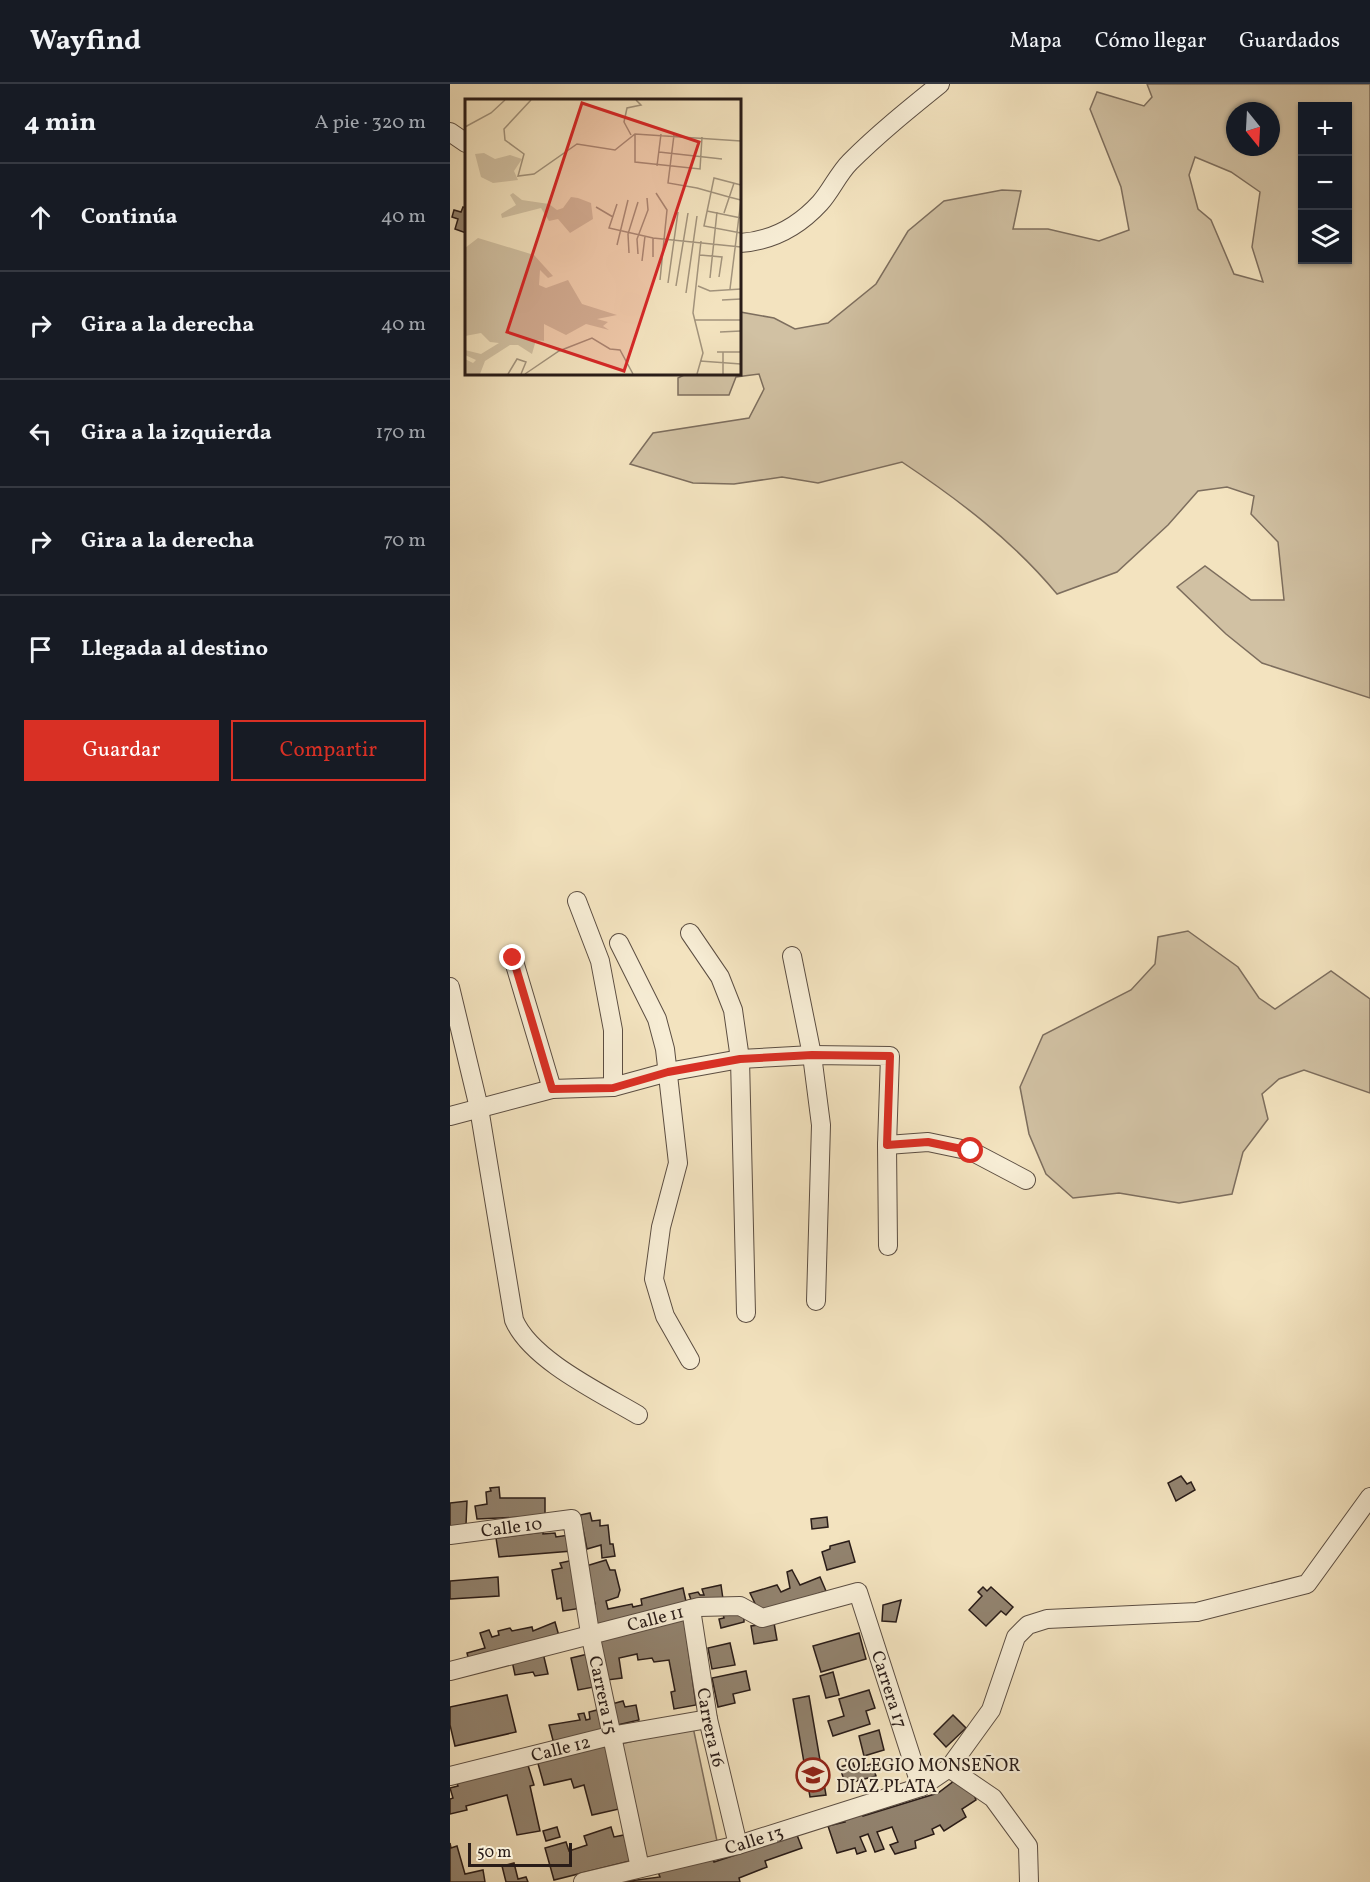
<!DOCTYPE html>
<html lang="es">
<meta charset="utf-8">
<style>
:root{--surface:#171b24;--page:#20242c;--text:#f1f3f6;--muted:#9ea1a6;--line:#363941;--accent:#d93025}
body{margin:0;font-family:Vollkorn,serif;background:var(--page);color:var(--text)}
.controls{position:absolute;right:18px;top:18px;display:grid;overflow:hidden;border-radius:0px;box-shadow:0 2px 4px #0004}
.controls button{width:54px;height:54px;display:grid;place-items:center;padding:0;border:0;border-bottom:2px solid var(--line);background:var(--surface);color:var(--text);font:30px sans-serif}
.compass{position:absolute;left:776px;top:18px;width:54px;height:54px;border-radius:50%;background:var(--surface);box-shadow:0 2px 4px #0004;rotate:162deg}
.scale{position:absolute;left:18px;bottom:15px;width:104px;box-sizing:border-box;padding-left:6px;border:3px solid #291c18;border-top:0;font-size:16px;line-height:21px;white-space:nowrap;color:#291c18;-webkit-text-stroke:4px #f7edd5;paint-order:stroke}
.stop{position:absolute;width:18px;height:18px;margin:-14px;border:4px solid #d93025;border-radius:50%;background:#fff}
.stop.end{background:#d93025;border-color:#fff;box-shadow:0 2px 6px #0008}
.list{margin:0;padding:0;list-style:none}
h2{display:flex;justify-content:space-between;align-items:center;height:78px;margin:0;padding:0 24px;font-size:26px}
h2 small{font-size:20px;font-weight:400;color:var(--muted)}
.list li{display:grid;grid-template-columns:39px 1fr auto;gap:18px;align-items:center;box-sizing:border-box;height:108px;padding:0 24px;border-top:2px solid var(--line)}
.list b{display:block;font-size:22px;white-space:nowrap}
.list em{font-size:20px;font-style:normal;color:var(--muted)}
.actions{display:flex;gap:12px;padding:18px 24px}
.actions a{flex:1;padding:14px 0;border:2px solid var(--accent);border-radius:0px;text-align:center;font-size:21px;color:var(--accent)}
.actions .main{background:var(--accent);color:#fff}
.icon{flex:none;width:33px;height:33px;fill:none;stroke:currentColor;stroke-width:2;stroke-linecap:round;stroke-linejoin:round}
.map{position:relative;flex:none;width:920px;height:1798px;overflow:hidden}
header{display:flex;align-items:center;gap:36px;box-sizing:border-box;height:84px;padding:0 30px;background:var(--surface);border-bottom:2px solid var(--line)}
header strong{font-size:28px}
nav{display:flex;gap:33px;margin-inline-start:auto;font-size:21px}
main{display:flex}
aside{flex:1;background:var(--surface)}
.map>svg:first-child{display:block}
.green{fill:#d1c1a3;stroke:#7d6e5e;stroke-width:1.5;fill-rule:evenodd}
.building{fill:#92836f;stroke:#291c18;stroke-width:1.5}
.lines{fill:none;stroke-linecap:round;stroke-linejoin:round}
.minor-casing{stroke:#5c4e42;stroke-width:20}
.minor{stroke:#f7edd5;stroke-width:18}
.route{stroke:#d93025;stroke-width:8}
.labels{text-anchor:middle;stroke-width:4.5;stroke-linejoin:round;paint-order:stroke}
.street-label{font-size:18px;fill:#291c18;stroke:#f7edd5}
.poi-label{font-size:18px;fill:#291c18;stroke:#f7edd5;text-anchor:start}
.inset-road{fill:none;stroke:#a2937c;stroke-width:1.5}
.view{fill:#d62828;fill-opacity:0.15;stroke:#d62828;stroke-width:3}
.inset-edge{fill:none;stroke:#291c18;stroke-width:3}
</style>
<header>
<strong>Wayfind</strong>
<nav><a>Mapa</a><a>Cómo llegar</a><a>Guardados</a></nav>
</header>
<main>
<aside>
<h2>4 min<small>A pie · 320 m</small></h2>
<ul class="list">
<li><svg class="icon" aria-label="ahead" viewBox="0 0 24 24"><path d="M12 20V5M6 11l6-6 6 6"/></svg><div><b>Continúa</b></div><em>40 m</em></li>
<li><svg class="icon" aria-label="right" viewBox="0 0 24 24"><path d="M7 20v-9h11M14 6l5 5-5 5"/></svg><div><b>Gira a la derecha</b></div><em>40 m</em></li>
<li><svg class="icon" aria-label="left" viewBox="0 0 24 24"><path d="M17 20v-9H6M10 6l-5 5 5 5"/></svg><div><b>Gira a la izquierda</b></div><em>170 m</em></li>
<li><svg class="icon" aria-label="right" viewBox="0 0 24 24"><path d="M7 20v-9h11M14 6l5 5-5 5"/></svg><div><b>Gira a la derecha</b></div><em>70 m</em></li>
<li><svg class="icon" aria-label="arrive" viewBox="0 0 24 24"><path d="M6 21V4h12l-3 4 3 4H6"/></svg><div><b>Llegada al destino</b></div></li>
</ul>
<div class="actions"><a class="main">Guardar</a><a>Compartir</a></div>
</aside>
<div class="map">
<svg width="920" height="1798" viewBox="0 0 920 1798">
<rect width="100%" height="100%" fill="#f3e3bf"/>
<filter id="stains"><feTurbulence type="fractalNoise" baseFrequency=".00333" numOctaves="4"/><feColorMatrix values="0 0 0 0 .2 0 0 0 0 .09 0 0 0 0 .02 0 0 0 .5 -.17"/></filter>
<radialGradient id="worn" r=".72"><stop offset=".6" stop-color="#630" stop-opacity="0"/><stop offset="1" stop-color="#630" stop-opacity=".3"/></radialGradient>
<g class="green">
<path d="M697,0h223v614l-108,-35 -36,-29 -49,-47 28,-21 46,34h33l-6,-58 -27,-28 3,-18 -27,-9 -29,4 -30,34 -51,47 -60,22c-44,-53 -98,-94 -155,-132l-84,21 -36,-6 -48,7 -41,-1 -63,-19 23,-31 96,-15 15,-29 -5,-15 -23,3 -7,18h-51v-17l8,-4h54v-62l34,6 21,11 33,-6 48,-39 32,-53 36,-30 58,-11 19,1 -8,38h35l51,12 30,-11 -8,-43 -31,-78 7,-17 47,14 8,-9zM898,22v154h-46v-154zM785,27h36v36h-36zM745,73l36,15 29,20 -8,55 11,35 -29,-8 -23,-54 -13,-11 -9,-34z"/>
<polygon points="738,847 788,883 809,914 825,925 881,887 920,915 920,1009 854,986 829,995 812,1010 818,1035 793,1068 782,1110 729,1119 669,1109 623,1114 596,1090 579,1050 570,1003 593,951 681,906 705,880 708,853"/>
<polygon points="243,1643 267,1757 196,1775 171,1660"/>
</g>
<g class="building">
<polygon points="13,123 16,124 16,149 5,145 8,135 2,133 4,126 11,128"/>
<polygon points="731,1392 737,1400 741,1398 745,1406 726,1417 718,1399"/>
<polygon points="49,1403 50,1414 95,1414 95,1432 27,1435 25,1422 37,1420 36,1408 41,1407 40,1404"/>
<polygon points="17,1417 16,1441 0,1442 0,1419"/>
<polygon points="140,1429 142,1437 150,1436 150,1442 158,1441 160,1460 163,1460 165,1472 152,1474 151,1461 137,1465 130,1431"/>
<polygon points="377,1433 378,1443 362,1445 361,1435"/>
<polygon points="93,1448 93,1450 105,1449 106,1453 119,1451 122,1467 49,1473 46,1454"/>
<polygon points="399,1457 405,1478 377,1486 372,1468 380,1465 380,1462"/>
<polygon points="124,1476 132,1524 113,1527 111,1514 107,1515 102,1486 112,1484 110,1479"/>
<polygon points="156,1476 160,1486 165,1486 170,1506 168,1513 156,1517 158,1525 182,1520 183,1523 192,1521 191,1515 233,1504 237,1522 146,1542 142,1521 145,1520 136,1482"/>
<polygon points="342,1486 350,1501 370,1493 376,1507 310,1530 300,1509 327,1501 331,1508 340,1504 337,1488"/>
<polygon points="48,1493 49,1512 0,1515 0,1497"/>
<polygon points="271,1501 273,1515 242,1519 239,1510 248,1508 250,1511 254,1511 252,1505"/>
<polygon points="533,1503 537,1507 541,1503 563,1523 556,1531 551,1527 536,1542 519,1526 532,1512 528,1508"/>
<polygon points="451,1516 446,1538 432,1537 433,1521"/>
<polygon points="272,1526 294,1529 294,1538 271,1544 269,1535 274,1534"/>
<polygon points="234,1534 246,1621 224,1625 221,1608 225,1607 219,1576 204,1578 202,1574 188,1576 187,1570 169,1574 172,1594 157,1596 148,1555"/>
<polygon points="105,1538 109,1552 19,1577 17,1569 35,1564 30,1549 39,1546 42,1553 49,1551 48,1547 60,1544 62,1547 82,1543 83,1547"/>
<polygon points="324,1539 327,1556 304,1560 301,1542"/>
<polygon points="409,1549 416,1575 371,1588 363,1562"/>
<polygon points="280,1559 285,1581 262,1585 258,1564"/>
<polygon points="93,1569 98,1590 85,1592 83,1588 65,1591 62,1577"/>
<polygon points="138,1570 144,1603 128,1606 121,1574"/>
<polygon points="296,1587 300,1606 283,1610 285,1619 268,1623 262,1594"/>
<polygon points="383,1588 389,1611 376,1614 370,1592"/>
<polygon points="419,1606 425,1624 416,1627 420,1640 383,1652 378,1637 394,1632 389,1615"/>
<polygon points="57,1611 66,1648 5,1662 0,1641 0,1623"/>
<polygon points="359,1612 376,1711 360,1713 343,1615"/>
<polygon points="173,1617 175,1623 186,1621 189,1636 163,1642 158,1621"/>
<polygon points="147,1626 153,1648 104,1660 99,1641 130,1636 128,1630 134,1629 136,1636 140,1635 139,1628"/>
<polygon points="503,1631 516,1644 496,1663 484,1650"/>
<polygon points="429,1646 434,1666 414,1672 409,1652"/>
<polygon points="155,1658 169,1725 142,1731 134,1701 124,1704 121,1695 94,1701 87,1676"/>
<polygon points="77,1678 84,1701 80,1702 90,1747 67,1751 57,1711 16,1722 17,1726 0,1730 0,1715 3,1714 0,1704 8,1702 6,1696"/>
<polygon points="403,1679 405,1684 422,1680 426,1692 395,1700 390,1683"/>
<polygon points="504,1697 524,1711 526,1716 512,1725 516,1733 494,1747 490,1741 482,1745 484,1750 465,1757 466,1764 445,1770 440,1761 448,1758 442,1743 427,1748 434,1765 425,1768 418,1750 410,1753 416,1767 407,1770 405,1764 387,1769 378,1742 395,1738 393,1733 411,1727 413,1732 488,1709"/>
<polygon points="107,1743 110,1753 96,1757 93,1747"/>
<polygon points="161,1743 164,1753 174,1751 180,1777 104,1796 95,1764 116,1758 119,1767 137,1761 134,1752"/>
<polygon points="347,1751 352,1764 315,1777 317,1783 289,1794 290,1798 172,1798 210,1793 208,1788 262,1774 264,1778"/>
<polygon points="0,1759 1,1764 7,1762 15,1790 33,1786 35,1798 0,1798"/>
<polygon points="64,1779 68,1795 76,1793 78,1798 56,1798 52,1782"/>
</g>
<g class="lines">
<g class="minor-casing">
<g id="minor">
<polyline points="0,48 16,59"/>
<path d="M290,159c31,-2 58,-16 80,-40 11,-12 18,-29 30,-41 28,-28 59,-53 90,-78"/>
<polyline points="127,817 150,877 163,946 163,1003"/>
<polyline points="240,849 270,893 283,926 290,975 296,1229"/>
<polyline points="169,859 207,935 215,965 228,1079 211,1143 204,1195 215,1232 240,1276"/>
<polyline points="342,872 362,971 371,1041 366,1217"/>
<polyline points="63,874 102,1005"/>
<path d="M0,903l29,121 35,212c17,40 87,73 124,95"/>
<polyline points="0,1032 102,1005 163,1003 218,988 290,975 362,971 440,972 437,1061 438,1162"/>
<polyline points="437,1061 478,1058 521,1067 576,1096"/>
<path id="s1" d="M0,1451l122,-16 18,114 50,235"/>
<path id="s2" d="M241,1525l17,110 30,126"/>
<path id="s3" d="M0,1587l249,-64 41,-1 22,12 96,-26 63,195"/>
<polyline points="499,1684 543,1714 578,1762 579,1798"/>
<path id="s4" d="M0,1692l160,-40 98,-17"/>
<path id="s5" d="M133,1798l155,-37 183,-58 28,-19 42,-58 25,-73 12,-12 19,-6 150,-7 110,-28 63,-87"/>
</g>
</g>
<use href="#minor" class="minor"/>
</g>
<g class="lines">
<polyline class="route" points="63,874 102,1005 163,1004 218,988 290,975 362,971 440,972 437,1061 478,1058 521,1067"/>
</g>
<defs>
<g id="school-ring" transform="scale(1.725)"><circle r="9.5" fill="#f7edd5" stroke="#8f2418" stroke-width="1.5"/><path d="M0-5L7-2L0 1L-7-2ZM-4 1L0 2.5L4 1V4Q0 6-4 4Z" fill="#8f2418"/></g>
</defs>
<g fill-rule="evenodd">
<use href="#school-ring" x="363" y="1691"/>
</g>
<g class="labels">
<g class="street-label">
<text dy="6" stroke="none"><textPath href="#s1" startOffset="62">Calle 10</textPath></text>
<text dy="6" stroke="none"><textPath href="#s3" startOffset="212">Calle 11</textPath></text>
<text dy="6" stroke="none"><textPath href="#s3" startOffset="525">Carrera 17</textPath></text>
<text dy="6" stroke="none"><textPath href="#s1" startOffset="302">Carrera 15</textPath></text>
<text dy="6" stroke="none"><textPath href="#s2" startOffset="120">Carrera 16</textPath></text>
<text dy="6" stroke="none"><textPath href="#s4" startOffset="114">Calle 12</textPath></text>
<text dy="6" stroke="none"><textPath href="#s5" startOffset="176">Calle 13</textPath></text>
</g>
<g class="poi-label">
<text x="386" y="1687">COLEGIO MONSEÑOR<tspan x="386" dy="21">DIAZ PLATA</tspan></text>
</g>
</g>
<g transform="translate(15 15)">
<rect width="276" height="276" fill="#f3e3bf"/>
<path d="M19,54l11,6 15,-4 12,4 -8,12 4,9 -25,3 -12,-6 -6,-23zM48,94l9,7 27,4 8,6 6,-2 8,-11 7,1 13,5 2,16 -23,14 -12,-14 -9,2 -8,-13 -39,10 -1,-4 15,-9 -6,-10zM13,139l56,17 19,21 -5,2 -8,-8 -1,15 7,3 22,-8 14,24 35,11 -20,4 11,3 -5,4 6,4 -23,-6 -20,11 -22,-11v17l-8,-1 -4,14 -14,-9h-8l-25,16 -5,13h-15v-15l8,4 3,-3 -11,-5v-5l16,4 18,-11 -9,-1 -9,-9 -16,3v-88z" fill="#d1c1a3"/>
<path class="inset-road" d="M66,1l-27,29 1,11 19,14 -6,22 16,-2 43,-30 38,6 20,-16 106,7M0,28l26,-14 14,-13M170,35v28l65,7 2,-32M166,36l-7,-13 3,-14 14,-3 -5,-5M209,36l-6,48 29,5 32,9 12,3 -11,89M194,53l63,7M192,67l4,-32M276,86l-27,-7 -10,48 37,7M191,94l11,17 -7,70M152,105l-8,24 44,10 88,9M131,108l17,10M242,112l34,7M259,114l10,-30M152,146l11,-45M164,154l-1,-19 10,-32M173,155l-1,-15 11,-29 -1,-12M235,156l22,2 -3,20M188,158v-19M177,162l3,-25M245,179l7,-66M203,184l10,-71M211,187l12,-73M233,187l12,5 31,-2M221,194l11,-77M257,201l19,-1M229,221h47M255,233l21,-1M252,253h24M258,253v22M235,262l41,3M43,275l9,-15 9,3 -5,12M60,275l34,-23 33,-13 18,11 10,1 13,24M232,275l6,-21 -10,-40 8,-72"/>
<path class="view" d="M117,4l117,39 -75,229 -117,-39z"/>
<rect width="276" height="276" class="inset-edge"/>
</g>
<rect width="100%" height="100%" filter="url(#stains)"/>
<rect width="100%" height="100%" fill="url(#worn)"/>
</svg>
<div class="controls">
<button>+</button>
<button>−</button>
<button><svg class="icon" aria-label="layers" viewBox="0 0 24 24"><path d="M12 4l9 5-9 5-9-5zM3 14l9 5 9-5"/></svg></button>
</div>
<svg class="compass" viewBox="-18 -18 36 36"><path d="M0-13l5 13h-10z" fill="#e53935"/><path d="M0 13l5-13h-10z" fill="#9ea1a6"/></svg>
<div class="scale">50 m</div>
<div class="stop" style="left:521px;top:1067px"></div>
<div class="stop end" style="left:63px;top:874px"></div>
</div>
</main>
